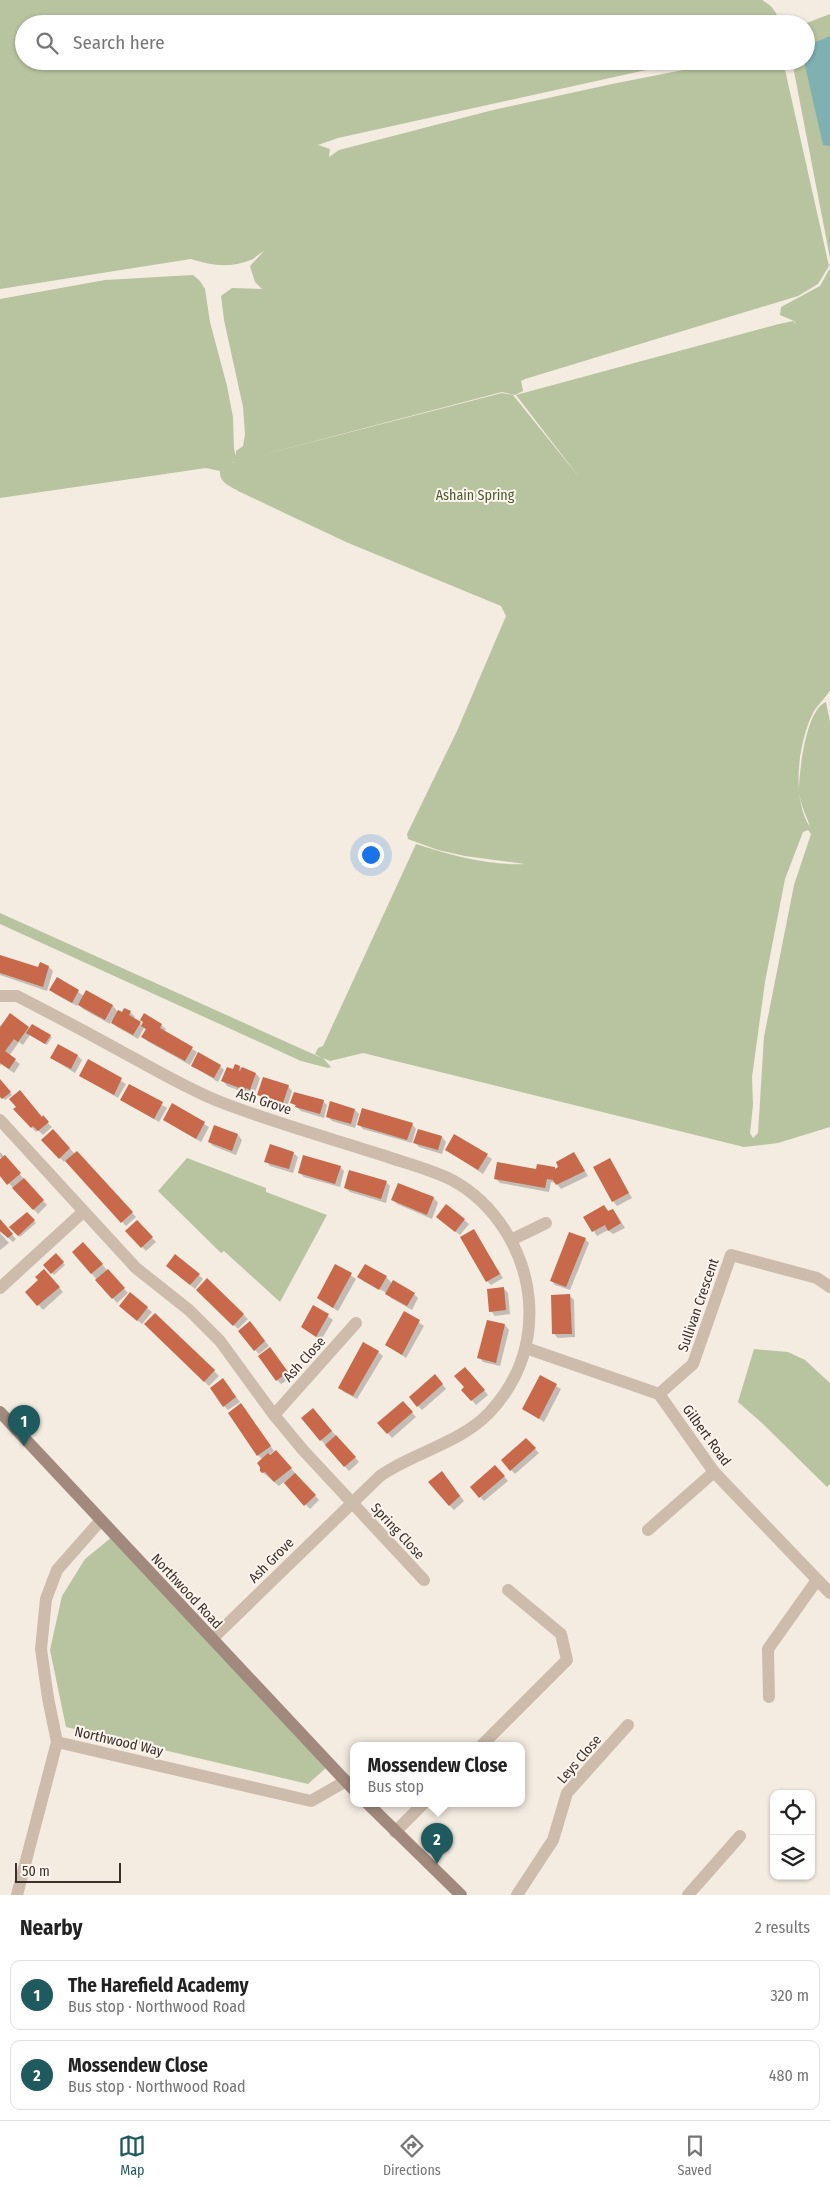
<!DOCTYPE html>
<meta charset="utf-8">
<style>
:root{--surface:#fff;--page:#f6f6f6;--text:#222;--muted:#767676;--line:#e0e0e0;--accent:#1f5a5e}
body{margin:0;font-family:"Fira Sans Condensed",sans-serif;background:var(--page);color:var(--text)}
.controls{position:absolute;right:15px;bottom:15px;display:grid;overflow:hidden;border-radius:10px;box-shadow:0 1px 4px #0004}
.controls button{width:45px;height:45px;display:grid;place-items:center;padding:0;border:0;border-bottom:1px solid var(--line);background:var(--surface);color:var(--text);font:25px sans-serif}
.scale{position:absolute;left:15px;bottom:12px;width:106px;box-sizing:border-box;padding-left:5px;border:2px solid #3b302b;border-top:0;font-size:14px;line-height:18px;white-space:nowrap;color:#3b302b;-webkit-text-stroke:4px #fbf5ee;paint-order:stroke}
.you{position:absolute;left:370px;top:854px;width:18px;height:18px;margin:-12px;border:4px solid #fff;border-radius:50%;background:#1a73e8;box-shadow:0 0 0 8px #1a73e833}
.badge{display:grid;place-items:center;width:32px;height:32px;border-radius:50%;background:var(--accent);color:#fff;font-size:16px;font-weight:700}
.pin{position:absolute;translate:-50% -41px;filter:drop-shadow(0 1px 2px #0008)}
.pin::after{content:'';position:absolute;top:26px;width:18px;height:15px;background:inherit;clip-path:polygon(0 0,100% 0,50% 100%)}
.popup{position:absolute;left:350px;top:1742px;width:175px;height:65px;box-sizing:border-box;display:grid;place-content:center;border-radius:10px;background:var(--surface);filter:drop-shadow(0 1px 4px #0005);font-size:16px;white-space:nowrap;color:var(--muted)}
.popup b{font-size:19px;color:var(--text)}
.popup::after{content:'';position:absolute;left:50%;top:100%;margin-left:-10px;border:10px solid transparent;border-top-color:var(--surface)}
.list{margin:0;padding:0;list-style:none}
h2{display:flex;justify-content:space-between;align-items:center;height:65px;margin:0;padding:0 20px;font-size:21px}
h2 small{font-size:16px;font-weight:400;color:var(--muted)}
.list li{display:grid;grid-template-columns:32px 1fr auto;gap:15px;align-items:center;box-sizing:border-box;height:70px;margin:0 10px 10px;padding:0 10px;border:1px solid var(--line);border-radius:10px}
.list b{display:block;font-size:19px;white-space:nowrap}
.list p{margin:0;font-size:16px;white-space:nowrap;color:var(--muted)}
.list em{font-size:16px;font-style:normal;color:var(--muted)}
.icon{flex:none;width:28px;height:28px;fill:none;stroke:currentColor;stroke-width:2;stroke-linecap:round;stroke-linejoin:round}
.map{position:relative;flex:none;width:830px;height:1895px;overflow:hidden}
.search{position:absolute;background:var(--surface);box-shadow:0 1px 4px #0004;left:15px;right:15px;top:15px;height:55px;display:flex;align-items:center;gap:12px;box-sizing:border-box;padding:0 18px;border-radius:28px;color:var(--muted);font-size:19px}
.sheet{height:225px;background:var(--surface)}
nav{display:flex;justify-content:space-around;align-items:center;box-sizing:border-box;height:70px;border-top:1px solid var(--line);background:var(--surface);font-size:14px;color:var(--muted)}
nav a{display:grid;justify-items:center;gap:2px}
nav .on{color:var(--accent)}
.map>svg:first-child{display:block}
.green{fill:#b8c4a0;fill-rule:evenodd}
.water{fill:#7fb0b2}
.shadow{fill:#0003}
.building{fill:#c8694b}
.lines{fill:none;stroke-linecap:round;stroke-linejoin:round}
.street{stroke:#cdbbac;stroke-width:12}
.secondary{stroke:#a18a7d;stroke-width:12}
.labels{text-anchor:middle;stroke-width:4;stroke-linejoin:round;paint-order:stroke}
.park-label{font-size:14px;fill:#4a5a2e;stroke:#fbf5ee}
.street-label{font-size:14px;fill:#3b302b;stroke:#fbf5ee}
</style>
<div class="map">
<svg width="830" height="1895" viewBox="0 0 830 1895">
<rect width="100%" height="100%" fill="#f4ebe1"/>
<g class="green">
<path d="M0,0h762c10,6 16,12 17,24h-755v37h663l-349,77 -20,7 12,4 -1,8 10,-7 154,-40 119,-26 117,-23h54l46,205 -11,18 -20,12 -273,83 -4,2 2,10 -8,4 -13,-3 -271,71 271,-70 11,2 66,82 -63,-82 263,-71 14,-3 4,4 -3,-4 -14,-6 1,-8 39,-21 10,-18v422c-4,8 -11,13 -16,21 -16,30 -23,87 -4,116 -3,-11 -10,-22 -11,-36 0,-19 7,-82 27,-89l4,20v405l-52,16 -34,4 -381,-94 -33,8 -7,-3 8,9 -3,1 -27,-7 -301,-137v-11l322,145 -7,-4 3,-6 5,-2 93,-202c34,11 73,22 109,20l-60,-8 -27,-6 -30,-11 -1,-5 50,-103 49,-115 -5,-10 -155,-64 -106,-50c-9,-6 -21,-9 -20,-21l-14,-3 -206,30v-199l105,-19 88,-5 7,6 5,8 5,33 17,64 6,31 1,32 2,7v-5l7,-5 2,-12 -2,-27 -19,-87 -3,-24 11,-8 30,1 -7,-7 -5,-16 14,-15c-4,2 -9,7 -13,9 -21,8 -39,6 -60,-1l-191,30zM808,830l3,4 -17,51 -30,152 -6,96 -5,5 -3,-5 3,-28 -1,-28 13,-95 20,-103 18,-47z"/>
<polygon points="830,14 830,258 792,61 806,61 806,24 804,24"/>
<polygon points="187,1158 266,1188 266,1192 327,1215 280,1302 224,1251 221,1253 158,1191"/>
<polygon points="754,1349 788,1352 805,1360 830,1383 830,1484 827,1487 762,1423 738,1402"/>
<polygon points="112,1537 327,1767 308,1784 66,1727 50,1650 62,1596 85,1559"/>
</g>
<polygon class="water" points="830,36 830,146 823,145 804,61 806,61 806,46"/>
<g class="shadow">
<polygon points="0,957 39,969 49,967 53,971 47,991 0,975"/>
<polygon points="57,978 84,996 86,992 113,1006 118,1012 123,1014 125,1009 130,1012 135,1017 133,1019 143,1026 161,1025 166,1029 164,1032 197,1052 190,1065 147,1041 143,1036 147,1030 144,1028 138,1039 117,1027 111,1021 110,1024 83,1009 78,1004 77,1006 55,994 51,990"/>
<polygon points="28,1028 50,1036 52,1037 47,1045 30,1035 23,1045 19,1042 9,1056 20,1064 14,1073 1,1064 0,1066 0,1029"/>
<polygon points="78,1056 82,1060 75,1073 51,1058"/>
<polygon points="89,1061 126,1084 118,1098 81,1076"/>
<polygon points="193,1066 220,1066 224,1070 218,1082"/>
<polygon points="240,1067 256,1074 260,1078 255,1093 250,1091 249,1094 227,1086 223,1081"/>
<polygon points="0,1081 12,1095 5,1100 0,1095"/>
<polygon points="129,1085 167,1108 159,1122 122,1100"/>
<polygon points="288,1086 292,1091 287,1107 263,1099 259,1094"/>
<polygon points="323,1101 327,1105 324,1118 301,1111 292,1103"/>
<polygon points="331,1103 355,1110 359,1114 355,1128 332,1121 327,1116"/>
<polygon points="172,1105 209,1127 201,1142 164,1120"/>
<polygon points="15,1109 42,1118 52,1127 43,1135 38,1130 36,1132"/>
<polygon points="412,1124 416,1129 412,1143 363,1129 359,1125"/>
<polygon points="215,1127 238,1135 242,1140 236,1155 213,1146 209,1142"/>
<polygon points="419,1130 442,1137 446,1142 442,1154 419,1147 415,1143"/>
<polygon points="53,1131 75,1154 81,1157 136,1217 126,1226 66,1160 64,1162 43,1140"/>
<polygon points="455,1136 492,1159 483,1174 447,1150"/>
<polygon points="0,1152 47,1205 38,1214 0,1174 0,1161 3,1158 0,1157"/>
<polygon points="293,1153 298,1157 293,1173 270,1166 266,1161"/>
<polygon points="574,1154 588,1176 561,1189 556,1183 551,1182 549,1192 500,1183 496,1179 537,1171 555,1168 556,1170"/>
<polygon points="609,1160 632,1198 617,1206 613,1201"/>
<polygon points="340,1167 344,1171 340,1187 304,1177 299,1172"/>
<polygon points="386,1182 390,1186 386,1203 350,1192 345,1188"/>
<polygon points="399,1185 434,1198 438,1203 432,1219 397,1204 393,1200"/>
<polygon points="604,1206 609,1212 613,1210 617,1215 625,1228 613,1234 608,1230 597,1236 585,1217"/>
<polygon points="27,1213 36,1223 20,1237 11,1227"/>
<polygon points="464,1220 469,1224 460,1235 442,1221"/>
<polygon points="0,1221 16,1239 13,1242 1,1232 0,1233"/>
<polygon points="137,1222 156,1242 146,1251 127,1231"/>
<polygon points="473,1230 503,1278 491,1285 487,1281"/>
<polygon points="0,1233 9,1243 0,1250"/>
<polygon points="585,1239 589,1243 570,1290 555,1285 551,1280"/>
<polygon points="87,1248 128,1293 117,1303 73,1252"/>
<polygon points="56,1255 65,1265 54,1275 45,1265"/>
<polygon points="365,1265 386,1277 392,1283 414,1294 418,1298 412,1310 391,1298 385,1292 363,1281 359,1276"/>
<polygon points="336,1266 356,1279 338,1311 318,1298"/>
<polygon points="172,1270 199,1275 203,1279 195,1289"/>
<polygon points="48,1275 63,1292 43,1310 27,1292"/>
<polygon points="207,1280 248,1319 238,1329 198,1290"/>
<polygon points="503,1288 508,1293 510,1314 495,1316 491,1311"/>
<polygon points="130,1294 152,1312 142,1324 125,1310"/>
<polygon points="569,1295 574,1300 575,1337 558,1338 554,1334"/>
<polygon points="314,1307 333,1320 321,1340 302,1327"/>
<polygon points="404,1313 424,1326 406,1358 387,1345"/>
<polygon points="155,1314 219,1376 209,1386 145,1324"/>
<polygon points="505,1325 509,1330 500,1366 483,1362 479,1357"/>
<polygon points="254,1327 269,1346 259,1354 255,1350"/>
<polygon points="378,1352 383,1356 357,1399 344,1392 339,1387"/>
<polygon points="274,1353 292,1377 281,1384 277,1380"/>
<polygon points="469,1373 488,1395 476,1405 463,1390"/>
<polygon points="541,1377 561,1389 544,1422 524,1409"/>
<polygon points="439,1380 446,1389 422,1410 418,1406"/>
<polygon points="227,1384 240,1402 228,1410 224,1406"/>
<polygon points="241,1405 274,1451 269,1455 280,1456 319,1500 310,1509 284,1482 279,1486 261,1471 263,1460 258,1455"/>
<polygon points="407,1407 416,1417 392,1438 379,1423"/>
<polygon points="317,1414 359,1462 349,1471 321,1440"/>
<polygon points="530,1444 539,1453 515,1474 511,1470"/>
<polygon points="499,1471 508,1481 484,1501 471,1487"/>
<polygon points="442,1472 464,1501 454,1510 449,1505"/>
</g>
<g class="building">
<polygon points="0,955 38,967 40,962 49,966 43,987 0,973"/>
<polygon points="57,977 79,990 72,1003 49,990"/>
<polygon points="86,990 113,1005 105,1020 78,1005"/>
<polygon points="124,1008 131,1011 129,1015 141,1022 133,1035 111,1023 118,1010 122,1012"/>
<polygon points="10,1013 29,1027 18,1042 14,1039 5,1051 16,1059 9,1069 0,1063 0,1027"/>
<polygon points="144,1013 162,1024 160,1028 193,1047 185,1061 141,1037 146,1029 141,1026 143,1022 140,1020"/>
<polygon points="32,1024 51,1035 45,1044 26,1033"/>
<polygon points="58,1044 78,1055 71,1069 50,1058"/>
<polygon points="198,1052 221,1065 214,1078 191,1066"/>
<polygon points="88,1059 122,1078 114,1095 79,1076"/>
<polygon points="235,1064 240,1066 239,1071 240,1071 242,1067 256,1073 250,1090 246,1088 245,1090 221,1081 227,1067 233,1069"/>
<polygon points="263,1077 289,1085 283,1103 257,1095"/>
<polygon points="0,1079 11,1092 2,1099 0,1097"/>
<polygon points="129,1084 163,1102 154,1119 120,1100"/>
<polygon points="20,1090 42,1117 43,1115 49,1122 38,1131 33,1126 31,1128 13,1109 16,1107 9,1099"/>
<polygon points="294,1092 324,1100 320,1114 295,1107 296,1105 290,1103"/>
<polygon points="330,1101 355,1109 351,1124 326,1117"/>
<polygon points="172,1103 205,1122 196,1139 163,1120"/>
<polygon points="362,1108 413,1123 407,1140 357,1125"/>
<polygon points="214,1125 238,1134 232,1151 208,1142"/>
<polygon points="53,1129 70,1148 59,1159 41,1140"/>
<polygon points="418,1129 442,1136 438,1150 413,1143"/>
<polygon points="454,1134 488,1154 478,1170 445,1150"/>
<polygon points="270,1144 294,1152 289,1169 264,1162"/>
<polygon points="77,1151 133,1212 121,1223 65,1161"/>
<polygon points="574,1152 585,1171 556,1185 553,1180 547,1179 545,1188 494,1179 497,1162 536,1169 537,1164 555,1167 555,1169 558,1167 556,1162"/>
<polygon points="5,1155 21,1173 7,1185 0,1176 0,1159"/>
<polygon points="303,1155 341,1166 335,1184 298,1173"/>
<polygon points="610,1158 629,1193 612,1202 593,1167"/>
<polygon points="349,1170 387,1181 381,1199 344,1188"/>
<polygon points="24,1178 44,1200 33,1210 12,1188"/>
<polygon points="398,1183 434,1197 427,1215 391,1200"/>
<polygon points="446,1204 465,1219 455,1232 436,1217"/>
<polygon points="604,1205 608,1211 613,1209 621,1223 608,1231 605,1225 592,1232 583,1217"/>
<polygon points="27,1212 35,1220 18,1236 9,1227"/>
<polygon points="0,1219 13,1234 8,1238 0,1231"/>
<polygon points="137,1220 153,1237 141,1248 125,1231"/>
<polygon points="474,1229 500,1274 486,1282 460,1237"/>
<polygon points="569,1232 586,1238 566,1287 550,1281"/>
<polygon points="83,1242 103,1264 91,1274 72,1252"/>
<polygon points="56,1253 64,1262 51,1274 43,1265"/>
<polygon points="175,1254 200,1274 190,1285 166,1266"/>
<polygon points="335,1264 352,1273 333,1308 317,1298"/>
<polygon points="365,1264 387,1276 379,1290 357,1277"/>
<polygon points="44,1269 60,1287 37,1306 25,1292 38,1280 35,1277"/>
<polygon points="108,1269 125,1288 112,1299 95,1280"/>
<polygon points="207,1278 244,1314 233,1326 196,1290"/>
<polygon points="393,1280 415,1293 407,1306 385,1294"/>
<polygon points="504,1287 506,1310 489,1312 487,1289"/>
<polygon points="130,1292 148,1307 137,1321 119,1306"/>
<polygon points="570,1294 572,1334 552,1334 551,1295"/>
<polygon points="313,1305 329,1314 316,1337 301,1327"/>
<polygon points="404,1311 420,1320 402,1355 385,1345"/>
<polygon points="155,1313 215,1370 204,1382 144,1324"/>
<polygon points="487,1320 505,1324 496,1363 477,1358"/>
<polygon points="250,1321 265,1341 254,1351 238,1331"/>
<polygon points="363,1342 379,1351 353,1396 338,1388"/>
<polygon points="270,1347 288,1372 276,1381 258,1356"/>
<polygon points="465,1367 485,1390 471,1401 461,1390 464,1387 454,1376"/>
<polygon points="435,1374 443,1384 417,1407 409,1397"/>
<polygon points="540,1375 557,1384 539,1419 522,1409"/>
<polygon points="223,1378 236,1397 223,1407 210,1388"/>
<polygon points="403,1401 413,1412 387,1434 377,1423"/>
<polygon points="241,1403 271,1446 257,1456 228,1413"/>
<polygon points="313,1408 332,1431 320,1441 301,1418"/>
<polygon points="336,1435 356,1457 344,1467 325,1445"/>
<polygon points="526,1438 536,1448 510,1471 501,1460"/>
<polygon points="276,1450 292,1468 274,1482 265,1472 262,1473 260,1471 260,1467 257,1463 268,1453 270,1455"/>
<polygon points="495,1465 505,1476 479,1498 470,1487"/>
<polygon points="442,1471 460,1496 449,1506 428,1482"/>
<polygon points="295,1473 316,1495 304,1506 284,1483"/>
</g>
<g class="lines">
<g class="street">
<path d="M0,996h17c37,19 73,38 109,58 32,17 63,36 97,49 52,20 106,35 159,52 23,8 48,14 70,25 44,24 73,72 77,121 3,43 -10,80 -40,112 -30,31 -75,39 -109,63l-168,163"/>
<polyline points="0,1120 136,1268 189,1310 220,1341 274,1415 303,1450 424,1580"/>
<polyline points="511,1240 546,1223"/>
<polyline points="0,1288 83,1212"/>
<polyline points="526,1348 659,1394 714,1472 830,1593"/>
<polyline points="659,1394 693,1364 731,1255 817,1278 830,1287"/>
<polyline points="274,1415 356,1323"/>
<polyline points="101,1520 57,1570 46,1599 41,1649 48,1698 57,1742 311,1801 346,1781"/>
<polyline points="648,1530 714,1472"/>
<polyline points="769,1697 768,1649 817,1580"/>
<polyline points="482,1745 567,1660 561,1634 508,1590"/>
<polyline points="395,1832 424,1803"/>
<polyline points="17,1895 57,1742"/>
<polyline points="517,1895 553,1840 567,1793 628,1725"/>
<polyline points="688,1895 740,1836"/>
</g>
<g class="secondary">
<polyline points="0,1412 353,1789"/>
<polyline points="367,1803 461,1895"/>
</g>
</g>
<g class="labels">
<g class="park-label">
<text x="475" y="500">Ashain Spring</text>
</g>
<g class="street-label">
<text transform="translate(264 1101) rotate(18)" y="5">Ash Grove</text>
<text transform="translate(698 1305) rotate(-71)" y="5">Sullivan Crescent</text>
<text transform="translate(304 1359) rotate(-48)" y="5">Ash Close</text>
<text transform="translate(707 1435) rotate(54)" y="5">Gilbert Road</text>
<text transform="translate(398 1531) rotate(47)" y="5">Spring Close</text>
<text transform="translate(271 1560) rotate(-45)" y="5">Ash Grove</text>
<text transform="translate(187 1591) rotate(47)" y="5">Northwood Road</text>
<text transform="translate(119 1741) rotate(13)" y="5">Northwood Way</text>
<text transform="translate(579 1759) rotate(-49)" y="5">Leys Close</text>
</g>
</g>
</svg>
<div class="controls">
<button><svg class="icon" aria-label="locate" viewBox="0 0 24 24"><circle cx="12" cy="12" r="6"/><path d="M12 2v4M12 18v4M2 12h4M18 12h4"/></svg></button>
<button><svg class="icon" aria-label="layers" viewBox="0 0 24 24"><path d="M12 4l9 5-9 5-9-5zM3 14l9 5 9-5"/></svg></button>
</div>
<div class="scale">50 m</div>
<div class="you"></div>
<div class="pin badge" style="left:24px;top:1446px">1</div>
<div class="pin badge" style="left:437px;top:1864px">2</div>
<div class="popup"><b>Mossendew Close</b>Bus stop</div>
<div class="search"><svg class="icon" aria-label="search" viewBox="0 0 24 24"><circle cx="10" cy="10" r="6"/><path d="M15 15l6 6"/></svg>Search here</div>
</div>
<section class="sheet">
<h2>Nearby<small>2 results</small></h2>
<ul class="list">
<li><span class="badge">1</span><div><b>The Harefield Academy</b><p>Bus stop · Northwood Road</p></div><em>320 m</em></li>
<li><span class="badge">2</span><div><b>Mossendew Close</b><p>Bus stop · Northwood Road</p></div><em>480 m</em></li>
</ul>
</section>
<nav>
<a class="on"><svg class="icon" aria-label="map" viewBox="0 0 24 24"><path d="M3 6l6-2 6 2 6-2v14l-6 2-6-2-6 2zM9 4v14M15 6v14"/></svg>Map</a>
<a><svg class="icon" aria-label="directions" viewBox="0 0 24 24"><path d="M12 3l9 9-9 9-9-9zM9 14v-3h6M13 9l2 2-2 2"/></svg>Directions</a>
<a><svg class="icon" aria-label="saved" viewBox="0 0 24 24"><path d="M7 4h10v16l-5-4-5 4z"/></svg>Saved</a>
</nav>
